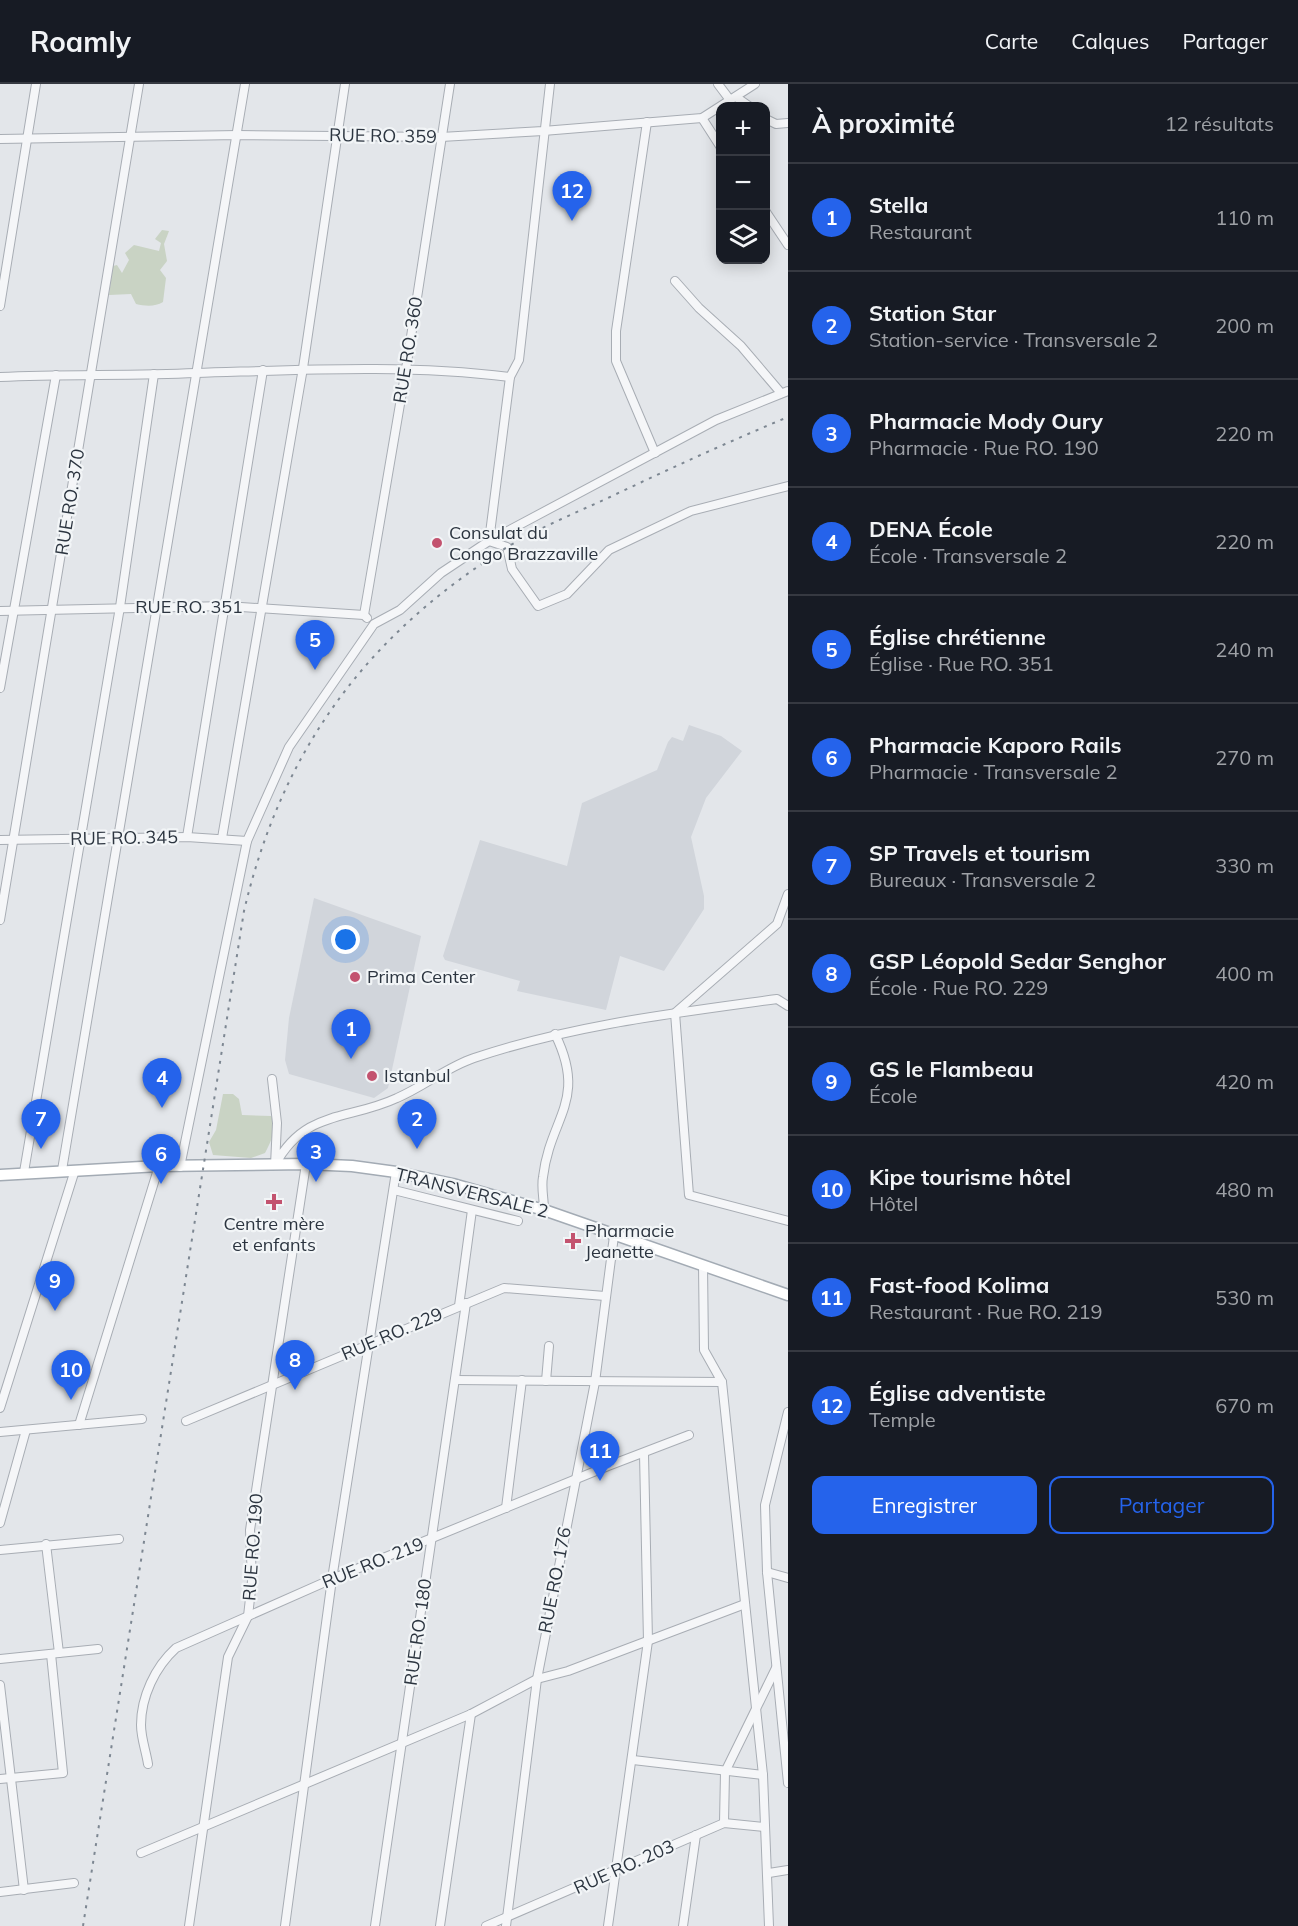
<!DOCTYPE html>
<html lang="fr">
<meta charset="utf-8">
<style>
:root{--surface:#171b24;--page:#242831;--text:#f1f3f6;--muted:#9ea1a6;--line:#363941;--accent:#2563eb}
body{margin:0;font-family:Mulish,sans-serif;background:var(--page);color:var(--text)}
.controls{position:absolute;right:18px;top:18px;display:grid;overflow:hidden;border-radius:12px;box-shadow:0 3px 15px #0003}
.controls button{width:54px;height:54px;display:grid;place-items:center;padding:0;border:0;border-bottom:2px solid var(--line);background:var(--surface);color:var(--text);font:30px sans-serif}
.you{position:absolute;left:346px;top:856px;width:21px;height:21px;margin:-15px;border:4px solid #fff;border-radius:50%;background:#1a73e8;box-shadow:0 0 0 9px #1a73e833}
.badge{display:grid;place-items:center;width:39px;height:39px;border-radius:50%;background:var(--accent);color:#fff;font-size:20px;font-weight:700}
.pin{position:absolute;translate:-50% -50px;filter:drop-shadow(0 2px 3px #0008)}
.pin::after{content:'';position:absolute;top:32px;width:21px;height:18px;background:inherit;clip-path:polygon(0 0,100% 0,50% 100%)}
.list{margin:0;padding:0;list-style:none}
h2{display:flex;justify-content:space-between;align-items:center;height:78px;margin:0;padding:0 24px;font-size:26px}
h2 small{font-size:20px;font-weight:400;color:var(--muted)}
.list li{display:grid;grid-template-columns:39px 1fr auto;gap:18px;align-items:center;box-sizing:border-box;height:108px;padding:0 24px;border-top:2px solid var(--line)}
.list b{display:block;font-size:22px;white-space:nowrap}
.list p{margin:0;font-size:20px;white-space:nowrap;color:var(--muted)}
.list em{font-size:20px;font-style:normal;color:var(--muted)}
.actions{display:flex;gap:12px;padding:18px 24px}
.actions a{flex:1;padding:14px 0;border:2px solid var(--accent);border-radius:12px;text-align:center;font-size:21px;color:var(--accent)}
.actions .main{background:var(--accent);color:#fff}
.icon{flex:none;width:33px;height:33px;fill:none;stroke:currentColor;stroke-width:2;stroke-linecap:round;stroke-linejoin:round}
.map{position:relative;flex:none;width:788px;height:1842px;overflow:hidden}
header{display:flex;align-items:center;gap:36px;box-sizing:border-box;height:84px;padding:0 30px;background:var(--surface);border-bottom:2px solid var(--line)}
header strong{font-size:28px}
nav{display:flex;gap:33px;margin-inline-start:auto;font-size:21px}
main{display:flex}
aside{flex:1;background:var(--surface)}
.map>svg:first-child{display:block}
.built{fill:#d1d5db}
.green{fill:#c9d3c4}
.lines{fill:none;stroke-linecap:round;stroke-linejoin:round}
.minor-casing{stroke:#a8adb4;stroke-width:10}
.major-casing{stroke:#a3abb4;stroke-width:13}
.minor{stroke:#f5f6f8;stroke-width:8}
.major{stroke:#fff;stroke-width:10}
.rail{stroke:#7d8792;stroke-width:2;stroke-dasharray:3 6;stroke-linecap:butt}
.poi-dot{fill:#c3536f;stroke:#f2f5f7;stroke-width:2}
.labels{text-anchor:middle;stroke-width:4.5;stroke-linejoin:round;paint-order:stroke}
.street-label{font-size:18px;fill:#2c3540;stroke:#f2f5f7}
.poi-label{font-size:18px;fill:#2c3540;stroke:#f2f5f7;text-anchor:start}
</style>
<header>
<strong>Roamly</strong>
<nav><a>Carte</a><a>Calques</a><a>Partager</a></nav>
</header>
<main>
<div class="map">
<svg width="788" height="1842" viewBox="0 0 788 1842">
<rect width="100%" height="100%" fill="#e3e6ea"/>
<g class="built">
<polygon points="689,641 721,652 742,667 706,714 691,753 704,812 704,825 664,887 620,872 606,926 517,907 520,897 445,876 443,872 480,756 567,782 582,719 657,686 668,658 672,653 683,657"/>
<polygon points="314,814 421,852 388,1004 374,1014 289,990 285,976 289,934"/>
</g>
<g class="green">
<path d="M162,146l7,1 -5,13 3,17 -7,9 6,8 -3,24c-8,5 -18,4 -27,2l-5,-10 -22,1 4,-29 4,-1 5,8 7,-13 -4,-7 9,-8 25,6 2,-8 -6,-4z"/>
<path d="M223,1010h10l6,5 3,16 29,1c7,12 0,25 -6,37l-14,5 -38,-3 -4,-13 7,-12z"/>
</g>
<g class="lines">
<g class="minor-casing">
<g id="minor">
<polyline points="550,0 519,276 510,293 489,457 507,463 512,485 538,522 567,510 609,466 691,427 788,402"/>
<polyline points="718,0 730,16"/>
<polyline points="736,13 749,22"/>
<polyline points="702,34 720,62"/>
<polyline points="766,35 776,40 788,39"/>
<polyline points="647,38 616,247 616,277 655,369"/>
<polyline points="0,55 238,51 441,53 543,47 702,34 755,0"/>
<polyline points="766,128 788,161"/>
<polyline points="675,197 699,224 741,262 781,309"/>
<polyline points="0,222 36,0"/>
<path d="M0,293c65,-3 131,-1 196,-4 106,-3 208,-9 314,4"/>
<polyline points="0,527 226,522 364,531 367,534"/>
<polyline points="364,531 406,285 450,0"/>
<polyline points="0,604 56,291"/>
<polyline points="187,753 263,286"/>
<polyline points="222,754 303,284 345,0"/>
<polyline points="0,756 187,753 247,757"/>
<polyline points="788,810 777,840 675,929 689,1111 788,1137"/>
<polyline points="0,836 139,0"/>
<path d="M272,995l5,44 -2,42c30,-56 73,-44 122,-67 26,-11 50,-31 77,-40 98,-33 201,-45 303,-59l11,7"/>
<polyline points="180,1083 247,757 289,663 374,540 400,526 441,489 489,457 716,336 788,307"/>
<polyline points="62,1086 245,0"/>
<polyline points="24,1088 120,523 154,290"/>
<polyline points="394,1106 518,1137"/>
<path d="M544,1126c0,-11 -3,-23 -1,-33 7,-60 45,-76 12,-143"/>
<polyline points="703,1181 704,1266 722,1298 763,1691 769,1842"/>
<polyline points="459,1222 472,1126"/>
<polyline points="455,1296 722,1298"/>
<polyline points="546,1297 549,1262"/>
<polyline points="0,1324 75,1086"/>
<polyline points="788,1328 765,1421 767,1488 788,1699"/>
<polyline points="186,1337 504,1204 605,1212"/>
<polyline points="79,1341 159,1082"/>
<polyline points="0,1348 142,1335"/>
<polyline points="506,1424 522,1296"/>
<polyline points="0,1439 26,1346"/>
<polyline points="46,1460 59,1569"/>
<polyline points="0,1466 119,1455"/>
<polyline points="767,1488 788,1494"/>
<polyline points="0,1575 98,1565"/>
<polyline points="0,1601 24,1806"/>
<polyline points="633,1676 763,1691"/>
<path d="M148,1680c-2,-13 -7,-26 -7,-39 0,-28 14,-58 35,-77l156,-69 276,-113 81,-31"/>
<polyline points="0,1695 63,1689 51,1570"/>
<polyline points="724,1739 725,1688 776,1584"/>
<polyline points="141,1769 471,1630 537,1595 568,1587 745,1520"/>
<polyline points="769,1789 788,1786"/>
<polyline points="0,1808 74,1799"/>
<polyline points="189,1842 228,1573 248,1532 252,1497 250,1446 306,1080"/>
<polyline points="285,1842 332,1495 396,1088"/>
<polyline points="375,1842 466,1219"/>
<polyline points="440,1842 471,1630"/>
<polyline points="486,1842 724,1739 765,1743"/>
<polyline points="506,1842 537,1595 595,1298 614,1152"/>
<polyline points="608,1842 648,1557 644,1370"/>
<polyline points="683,1842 696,1751"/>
</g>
</g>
<g class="major-casing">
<polyline id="major" points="0,1091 159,1082 306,1080 352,1082 396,1088 453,1100 544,1126 788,1211"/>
</g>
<use href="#minor" class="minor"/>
<use href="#major" class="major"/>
<path class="rail" d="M83,1842l161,-1015c36,-153 114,-265 245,-352 37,-26 80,-43 121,-62 59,-28 118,-55 178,-80"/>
</g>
<g class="poi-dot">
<circle cx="437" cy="459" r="6"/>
<circle cx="355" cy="893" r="6"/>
<circle cx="372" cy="992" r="6"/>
<path d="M271 1109h6v6h6v6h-6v6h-6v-6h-6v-6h6z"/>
<path d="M570 1148h6v6h6v6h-6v6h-6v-6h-6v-6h6z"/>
</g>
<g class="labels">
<g class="street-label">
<text transform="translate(383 52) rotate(1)" y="6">RUE RO. 359</text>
<text transform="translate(408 266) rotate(-81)" y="6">RUE RO. 360</text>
<text transform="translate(70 418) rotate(-81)" y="6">RUE RO. 370</text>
<text x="189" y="529">RUE RO. 351</text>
<text transform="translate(124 754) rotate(-1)" y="6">RUE RO. 345</text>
<text transform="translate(472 1109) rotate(14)" y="6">TRANSVERSALE 2</text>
<text transform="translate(392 1250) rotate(-23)" y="6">RUE RO. 229</text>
<text transform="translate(253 1463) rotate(-86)" y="6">RUE RO. 190</text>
<text transform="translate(373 1479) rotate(-22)" y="6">RUE RO. 219</text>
<text transform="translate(555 1496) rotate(-79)" y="6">RUE RO. 176</text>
<text transform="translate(418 1548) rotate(-82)" y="6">RUE RO. 180</text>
<text transform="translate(624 1783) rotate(-24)" y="6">RUE RO. 203</text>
</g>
<g class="poi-label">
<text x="449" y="455">Consulat du<tspan x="449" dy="21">Congo Brazzaville</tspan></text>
<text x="367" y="899">Prima Center</text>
<text x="384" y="998">Istanbul</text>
<text x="274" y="1146" text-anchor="middle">Centre mère<tspan x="274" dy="21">et enfants</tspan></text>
<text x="585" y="1153">Pharmacie<tspan x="585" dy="21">Jeanette</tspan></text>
</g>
</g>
</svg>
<div class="controls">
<button>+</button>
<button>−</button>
<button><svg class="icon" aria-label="layers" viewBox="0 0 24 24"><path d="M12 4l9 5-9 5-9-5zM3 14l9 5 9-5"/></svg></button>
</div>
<div class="you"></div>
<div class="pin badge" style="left:351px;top:975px">1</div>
<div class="pin badge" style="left:417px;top:1065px">2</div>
<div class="pin badge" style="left:316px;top:1098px">3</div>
<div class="pin badge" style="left:162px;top:1024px">4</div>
<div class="pin badge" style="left:315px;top:586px">5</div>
<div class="pin badge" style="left:161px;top:1100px">6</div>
<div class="pin badge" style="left:41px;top:1065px">7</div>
<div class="pin badge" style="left:295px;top:1306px">8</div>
<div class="pin badge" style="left:55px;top:1227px">9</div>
<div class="pin badge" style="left:71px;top:1316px">10</div>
<div class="pin badge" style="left:600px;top:1397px">11</div>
<div class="pin badge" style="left:572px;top:137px">12</div>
</div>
<aside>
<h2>À proximité<small>12 résultats</small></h2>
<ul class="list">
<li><span class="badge">1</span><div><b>Stella</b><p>Restaurant</p></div><em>110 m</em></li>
<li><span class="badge">2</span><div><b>Station Star</b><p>Station-service · Transversale 2</p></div><em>200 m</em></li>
<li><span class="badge">3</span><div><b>Pharmacie Mody Oury</b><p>Pharmacie · Rue RO. 190</p></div><em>220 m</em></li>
<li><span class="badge">4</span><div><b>DENA École</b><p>École · Transversale 2</p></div><em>220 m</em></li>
<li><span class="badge">5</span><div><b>Église chrétienne</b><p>Église · Rue RO. 351</p></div><em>240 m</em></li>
<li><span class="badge">6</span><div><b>Pharmacie Kaporo Rails</b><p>Pharmacie · Transversale 2</p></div><em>270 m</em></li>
<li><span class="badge">7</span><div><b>SP Travels et tourism</b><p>Bureaux · Transversale 2</p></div><em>330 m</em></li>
<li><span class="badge">8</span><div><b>GSP Léopold Sedar Senghor</b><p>École · Rue RO. 229</p></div><em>400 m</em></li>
<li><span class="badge">9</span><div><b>GS le Flambeau</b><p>École</p></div><em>420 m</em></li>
<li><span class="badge">10</span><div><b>Kipe tourisme hôtel</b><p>Hôtel</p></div><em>480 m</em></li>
<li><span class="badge">11</span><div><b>Fast-food Kolima</b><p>Restaurant · Rue RO. 219</p></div><em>530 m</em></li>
<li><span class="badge">12</span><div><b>Église adventiste</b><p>Temple</p></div><em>670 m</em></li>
</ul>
<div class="actions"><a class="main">Enregistrer</a><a>Partager</a></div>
</aside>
</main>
